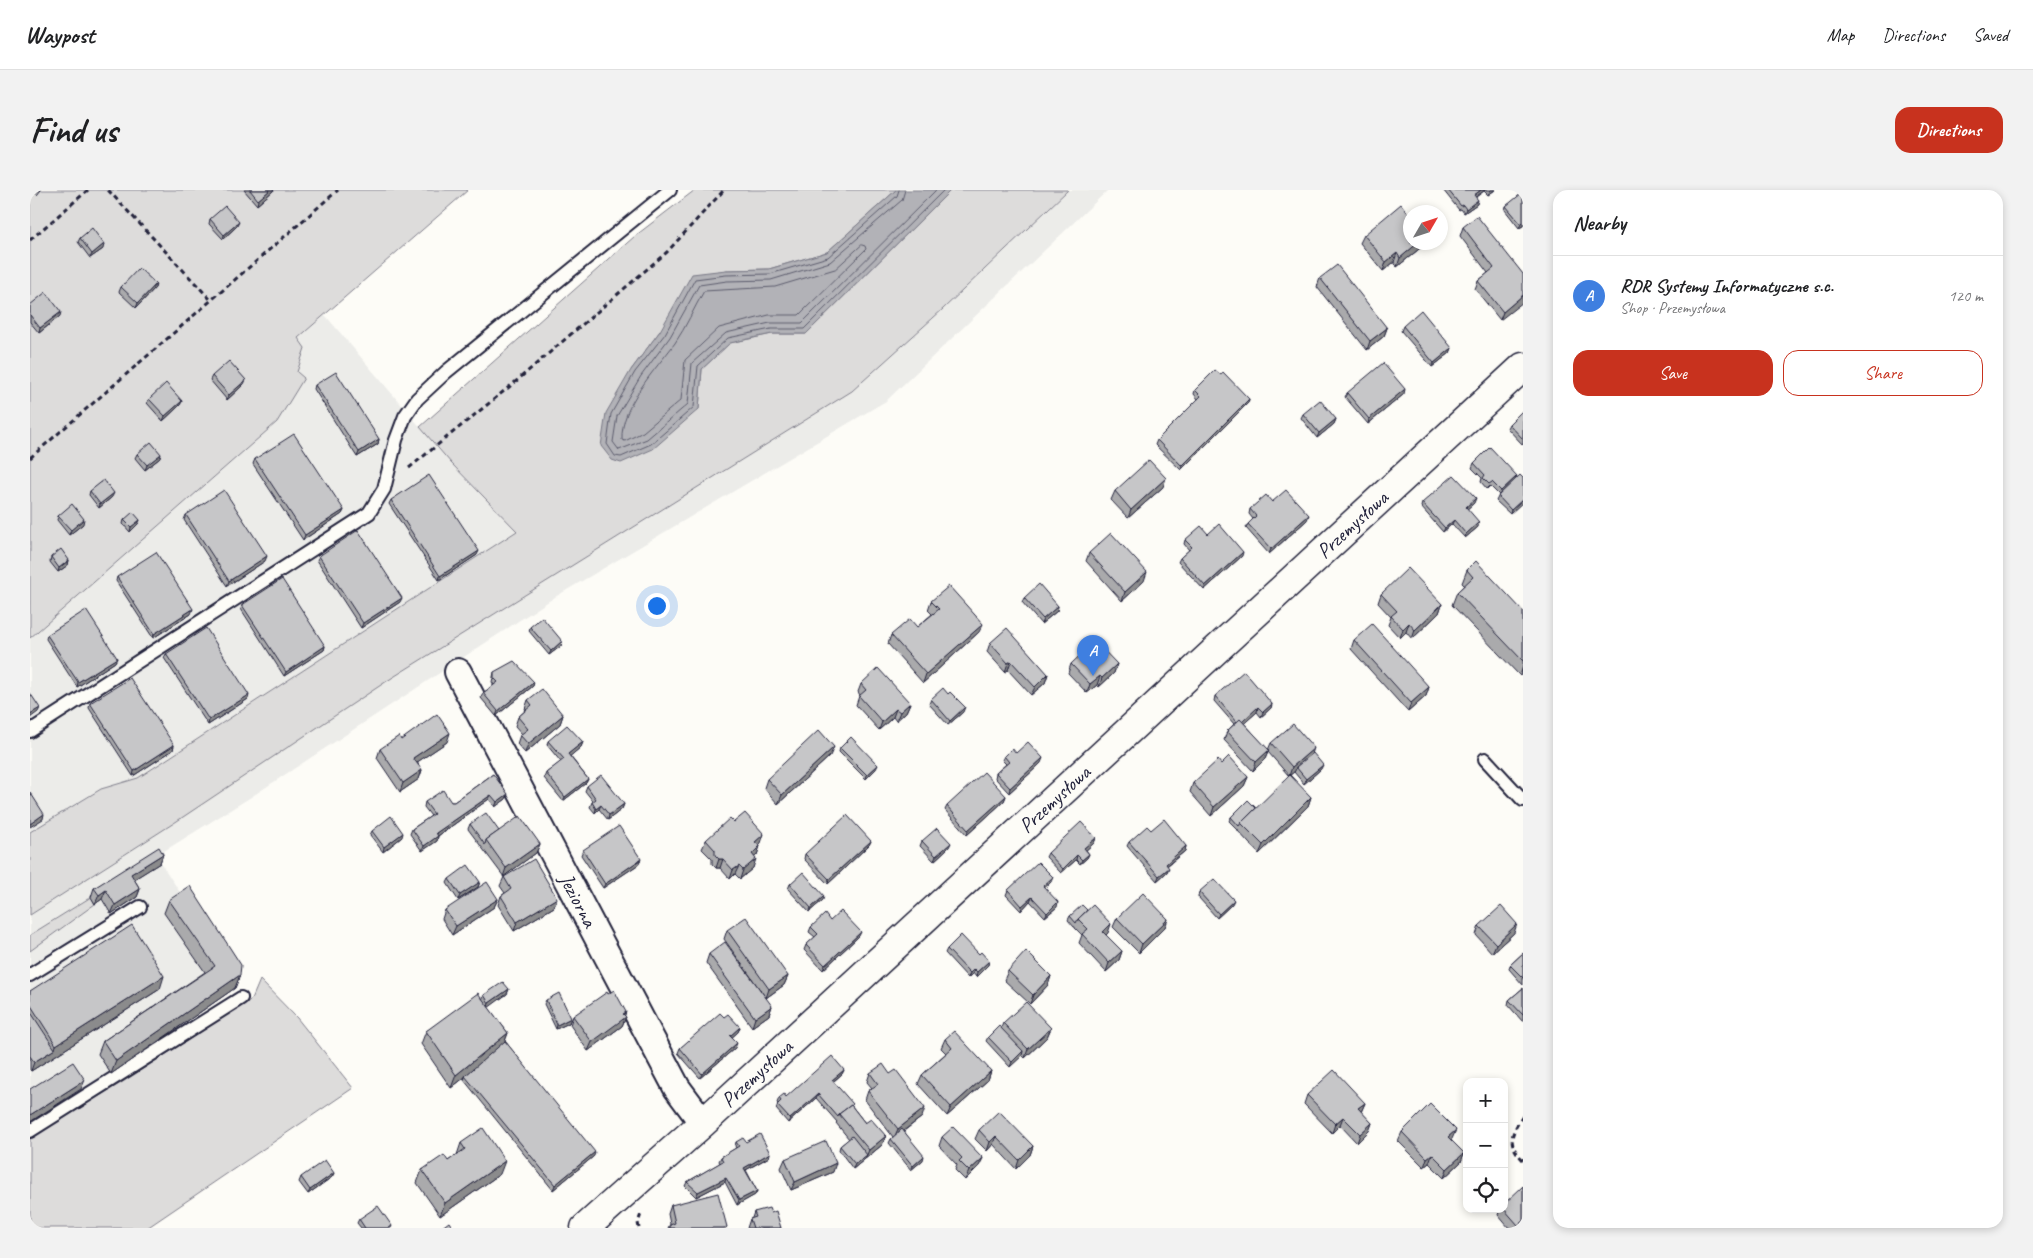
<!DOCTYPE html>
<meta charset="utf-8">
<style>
:root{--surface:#fff;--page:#f2f2f2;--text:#202124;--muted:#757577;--line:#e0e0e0;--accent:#c8321e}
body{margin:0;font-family:Caveat,sans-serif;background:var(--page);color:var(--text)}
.controls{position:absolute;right:15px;bottom:15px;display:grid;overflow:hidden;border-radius:10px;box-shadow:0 2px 8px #0003}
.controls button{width:45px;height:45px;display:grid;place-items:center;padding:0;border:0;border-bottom:1px solid var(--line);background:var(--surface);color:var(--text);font:25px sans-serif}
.compass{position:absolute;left:1373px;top:15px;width:45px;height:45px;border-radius:50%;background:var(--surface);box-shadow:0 2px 8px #0003;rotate:51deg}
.you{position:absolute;left:626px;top:415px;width:18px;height:18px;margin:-12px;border:4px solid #fff;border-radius:50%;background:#1a73e8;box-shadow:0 0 0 8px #1a73e833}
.badge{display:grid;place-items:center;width:32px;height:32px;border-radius:50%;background:var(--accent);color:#fff;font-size:16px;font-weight:700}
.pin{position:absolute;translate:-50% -41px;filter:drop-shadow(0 1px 2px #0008)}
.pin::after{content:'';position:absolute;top:26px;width:18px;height:15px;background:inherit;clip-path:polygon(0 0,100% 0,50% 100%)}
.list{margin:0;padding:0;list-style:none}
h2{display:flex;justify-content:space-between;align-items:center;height:65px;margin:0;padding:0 20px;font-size:21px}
h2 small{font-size:16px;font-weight:400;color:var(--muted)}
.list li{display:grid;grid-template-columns:32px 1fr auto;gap:15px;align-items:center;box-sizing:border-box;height:80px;padding:0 20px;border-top:1px solid var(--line)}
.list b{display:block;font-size:19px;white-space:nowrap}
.list p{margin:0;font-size:16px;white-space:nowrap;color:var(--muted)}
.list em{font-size:16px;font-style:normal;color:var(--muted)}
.actions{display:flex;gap:10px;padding:15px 20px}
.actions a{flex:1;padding:11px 0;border:1px solid var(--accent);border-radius:15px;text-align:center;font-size:18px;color:var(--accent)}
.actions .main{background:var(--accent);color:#fff}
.icon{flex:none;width:28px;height:28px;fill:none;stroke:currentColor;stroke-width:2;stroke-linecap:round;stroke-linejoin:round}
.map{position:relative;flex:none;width:1493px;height:1038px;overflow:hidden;border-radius:15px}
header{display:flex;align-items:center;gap:30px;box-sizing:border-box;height:70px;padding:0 25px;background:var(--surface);border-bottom:1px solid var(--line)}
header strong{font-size:24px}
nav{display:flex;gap:28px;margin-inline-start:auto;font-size:18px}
.intro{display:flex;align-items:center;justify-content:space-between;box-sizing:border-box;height:120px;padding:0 30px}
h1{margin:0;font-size:35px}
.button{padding:12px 22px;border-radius:15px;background:var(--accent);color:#fff;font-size:18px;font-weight:700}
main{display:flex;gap:30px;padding:0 30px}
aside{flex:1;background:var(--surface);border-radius:15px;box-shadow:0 2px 8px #0003}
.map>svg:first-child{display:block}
.built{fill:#ecece9}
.green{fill:#dddcdb;stroke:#807f8b}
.water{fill:#b2b2b7;stroke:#787885}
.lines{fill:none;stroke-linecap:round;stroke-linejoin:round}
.shore{stroke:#5c5c6d;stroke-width:1}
.service-casing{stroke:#22223b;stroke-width:16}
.minor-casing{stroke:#22223b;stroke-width:30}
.primary-casing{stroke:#22223b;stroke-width:31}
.path{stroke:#22223b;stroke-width:3;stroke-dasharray:5 4;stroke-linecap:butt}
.service{stroke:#fdfcf7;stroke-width:12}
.minor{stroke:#fdfcf7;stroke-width:26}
.primary{stroke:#fdfcf7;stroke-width:28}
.wall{fill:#aaaaac;stroke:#22223b}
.shaded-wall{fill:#8b8b8c;stroke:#22223b}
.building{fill:#c6c6c8;stroke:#22223b}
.labels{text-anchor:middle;stroke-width:5;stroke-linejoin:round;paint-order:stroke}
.street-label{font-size:21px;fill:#22223b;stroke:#fdfcf7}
</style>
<header>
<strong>Waypost</strong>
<nav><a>Map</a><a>Directions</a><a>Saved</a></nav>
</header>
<div class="intro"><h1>Find us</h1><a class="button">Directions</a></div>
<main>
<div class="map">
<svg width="1493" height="1038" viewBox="0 0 1493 1038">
<rect width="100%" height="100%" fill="#fdfcf7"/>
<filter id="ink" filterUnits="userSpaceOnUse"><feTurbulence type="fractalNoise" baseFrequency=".02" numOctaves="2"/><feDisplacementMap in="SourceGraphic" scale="10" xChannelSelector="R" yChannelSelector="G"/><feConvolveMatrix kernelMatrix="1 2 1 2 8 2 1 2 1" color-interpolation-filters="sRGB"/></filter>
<g filter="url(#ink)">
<g class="built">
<polygon points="1038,0 1078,0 856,211 525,407 221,607 126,666 207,788 205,798 81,884 51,899 0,932 0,761 65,714 61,707 0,745 0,725 144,633 357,491 822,201 913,119"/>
<polygon points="295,125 421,273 487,341 108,588 71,599 0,642 0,448 247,232 267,182 268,148"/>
</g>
<g class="green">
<polygon points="0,0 438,0 268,148 275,158 267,182 274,188 247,232 0,448"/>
<polygon points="665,0 866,0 797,62 739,79 696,80 630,141 601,180 669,219 672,179 700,153 742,144 776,144 921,0 1038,0 913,119 822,201 357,491 144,633 0,725 0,642 71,599 108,588 487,341 421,273 390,237 605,46"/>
<polygon points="61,707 65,714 0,761 0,745"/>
<polygon points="230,790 267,828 323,898 117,1038 0,1038 0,947 91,893 222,809"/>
</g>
<polygon class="water" points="866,0 921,0 776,144 742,144 700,153 672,179 669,219 623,259 591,273 582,270 571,256 576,223 601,180 630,141 662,84 696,80 739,79 797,62"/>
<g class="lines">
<g class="shore">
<polyline points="869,0 867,6 798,67 740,84 696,85 665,89 635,144 605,182 581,224 577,254 585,266 591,267 621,254 664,217 668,176 698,148 741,139 774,139 914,0"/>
<polyline points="875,0 872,10 800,72 741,90 697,91 669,95 640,147 611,186 587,226 583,252 589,260 617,249 658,214 662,173 696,143 740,133 772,133 906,0"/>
<path d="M832,55l3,1 1,3 -67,66h-30l-50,13 -34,32 -4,40 -38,32 -18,9 -3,-1c-2,-34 34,-71 53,-97 11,-16 19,-35 29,-52l71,-4 60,-18z"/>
</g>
<g class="service-casing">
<g id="service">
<polyline points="0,541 339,323 354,299 366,250 375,226 387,209 416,182 640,0"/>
<polyline points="1455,569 1493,610"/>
<polyline points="0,785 110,717"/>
<polyline points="0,941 211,808"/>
</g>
</g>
<g class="minor-casing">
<g id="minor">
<path id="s1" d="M428,482l219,416 26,35"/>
</g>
</g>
<g class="primary-casing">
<g id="primary">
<path id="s2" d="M555,1038l118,-105 820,-756"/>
</g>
</g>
<g class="path">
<polyline points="78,0 181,110"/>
<polyline points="0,50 58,0"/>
<polyline points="0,268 308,0"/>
<polyline points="379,278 484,193 637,62 694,0"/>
<path d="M1493,926c-13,19 -16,27 0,44"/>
<polyline points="609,1038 608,1033 611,1024"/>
</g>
<use href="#service" class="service"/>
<use href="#minor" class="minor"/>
<use href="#primary" class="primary"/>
</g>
<g class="wall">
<polygon points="2,0 11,0 7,5"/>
<polygon points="214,0 244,0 227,15"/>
<polygon points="1413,0 1465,0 1458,5 1454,1 1446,7 1447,14 1434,23 1431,19 1429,20"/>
<polygon points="1493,4 1493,36 1489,38 1475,20 1476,16"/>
<polygon points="180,29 207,36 193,49 179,34"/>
<polygon points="1433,37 1493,84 1470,130 1445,99 1448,91 1458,83 1430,46"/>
<polygon points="1334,45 1380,52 1395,52 1394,55 1367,77 1364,72 1353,81 1330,53"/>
<polygon points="50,48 73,59 60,68 48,52"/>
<polygon points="1290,88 1357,138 1354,146 1337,160 1287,97"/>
<polygon points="126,94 125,98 106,118 89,102 91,97"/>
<polygon points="0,115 30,126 9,143 0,132"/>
<polygon points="1373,136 1422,158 1420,163 1402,177 1371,141"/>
<polygon points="182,186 214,194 197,210 180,190"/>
<polygon points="285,195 349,249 348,254 327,267 284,199"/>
<polygon points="1165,200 1219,209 1218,213 1151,280 1125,255 1127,250 1168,209 1164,204"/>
<polygon points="1317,203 1374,204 1338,234 1315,207"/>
<polygon points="119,209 152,211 150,215 133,231 117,213"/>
<polygon points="1493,220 1493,255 1477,238 1479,234"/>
<polygon points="1273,224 1306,229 1304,234 1287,248 1271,228"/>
<polygon points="107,264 130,268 115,280 105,268"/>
<polygon points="225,269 314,320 312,324 273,350 223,274"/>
<polygon points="1444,273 1486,289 1493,288 1480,324 1466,311 1469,305 1460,296 1457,299 1451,292 1452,288 1442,278"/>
<polygon points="1133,297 1098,328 1081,310 1085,301"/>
<polygon points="60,301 82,307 69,318 59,305"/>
<polygon points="361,310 447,365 409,390 359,314"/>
<polygon points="1392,313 1444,313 1437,319 1448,337 1435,348 1422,334 1413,342 1391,317"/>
<polygon points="1220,319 1277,330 1239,364 1216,338 1218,334 1223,329 1219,324"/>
<polygon points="156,325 235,371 197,396 154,330"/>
<polygon points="28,326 53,334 39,345 27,330"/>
<polygon points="94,330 110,330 108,334 100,342 93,334"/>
<polygon points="1178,344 1212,366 1174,400 1148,372 1150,368 1159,360 1154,354 1155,350"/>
<polygon points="1059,363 1114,391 1092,411 1056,371"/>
<polygon points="289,366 370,412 331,438 287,370"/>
<polygon points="21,367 39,370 38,375 28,382 20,372"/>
<polygon points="1437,380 1493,421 1493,482 1490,486 1422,415 1427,402 1434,395 1432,393"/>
<polygon points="87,387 161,424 123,448 86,391"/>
<polygon points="1351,404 1412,414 1409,423 1382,449 1376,442 1370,448 1358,435 1361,427 1348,413"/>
<polygon points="994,408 1028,416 1027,421 1011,434 992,412"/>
<polygon points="901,411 949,442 893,493 858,454 861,445 887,437 902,424 898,420"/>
<polygon points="212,415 295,456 294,460 254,486 211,419"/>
<polygon points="500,437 532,451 531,456 519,465 499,441"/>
<polygon points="17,445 87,468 85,472 47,497 16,449"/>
<polygon points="1324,450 1399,497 1396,506 1378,522 1321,459"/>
<polygon points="960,453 1018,484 1015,493 1001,505 978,480 975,482 957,462"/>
<polygon points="136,464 218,509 178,535 134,468"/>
<polygon points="1041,474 1087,474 1084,483 1069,497 1067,495 1057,503 1038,483"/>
<polygon points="464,482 504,492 503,496 466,526 451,508 453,503 464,495 462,492"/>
<polygon points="831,494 880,513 876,522 866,531 863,527 849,540 826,515 829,506 830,505 828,502"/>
<polygon points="1185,506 1242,514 1241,518 1231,527 1227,522 1214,533 1238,560 1241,553 1282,564 1291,579 1274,594 1264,582 1265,581 1259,586 1238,562 1235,569 1223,581 1194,550 1197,541 1204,534 1184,511"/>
<polygon points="901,509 933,522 918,535 899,514"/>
<polygon points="498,510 533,525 530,534 495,563 487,554 490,545 492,544 485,536 488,527 496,520 495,519"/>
<polygon points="60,513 144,555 143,560 103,586 59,518"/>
<polygon points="518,551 553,552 551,557 540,566 558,589 556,593 533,611 514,588 516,583 531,572 517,555"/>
<polygon points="417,552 387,572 392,580 389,589 370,602 347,568 350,559"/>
<polygon points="810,558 846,579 836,589 809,562"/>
<polygon points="800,566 748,614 734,598 737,589"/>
<polygon points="974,566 1011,573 979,603 965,588 966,583 976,574 972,570"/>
<polygon points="1191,574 1218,587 1214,596 1181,626 1160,602 1163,593"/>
<polygon points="463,584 476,609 465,617 459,609 408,646 407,651 392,661 380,644 382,639 401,626 394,617 395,612 424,612"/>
<polygon points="557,596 594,614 592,619 578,630 569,619 565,623 560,617 562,612 563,611 555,601"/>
<polygon points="976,606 974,611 937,645 915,620 917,616"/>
<polygon points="1281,607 1278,616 1229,664 1208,641 1208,640 1199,631 1201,627 1226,618"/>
<polygon points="704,632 731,653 728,655 730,656 727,665 724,667 723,678 710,689 705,684 700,689 690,678 686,678 682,674 682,669 672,659 676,650"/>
<polygon points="440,634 469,641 510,654 506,663 474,686 524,717 484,741 468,715 471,706 475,703 470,696 474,687 438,639"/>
<polygon points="1121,640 1156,656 1155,661 1137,676 1137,682 1127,691 1097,656 1099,652"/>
<polygon points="342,641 372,647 353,662 340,645"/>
<polygon points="1066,648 1064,653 1056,660 1059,664 1057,668 1050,674 1046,670 1031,683 1016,667 1018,663"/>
<polygon points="841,651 839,655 798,694 774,669 775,664"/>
<polygon points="892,651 919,657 904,671 890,656"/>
<polygon points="553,660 609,674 573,698 551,665"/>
<polygon points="133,664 130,673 104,689 110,699 107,707 81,724 72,709 65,714 61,707 64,698"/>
<polygon points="419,689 450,692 448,697 428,710 417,693"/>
<polygon points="1021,692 1014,698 1027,717 1015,727 1000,711 991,721 976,705 978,700"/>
<polygon points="760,694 793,710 779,722 758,699"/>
<polygon points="1169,702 1202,714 1187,728 1168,707"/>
<polygon points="468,709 464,717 422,745 412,729 415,720"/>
<polygon points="139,710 210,785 205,798 81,884 68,864 73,851 175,782 134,723"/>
<polygon points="1040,726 1078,743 1076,745 1092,761 1089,770 1076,782 1049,753 1052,745 1045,738 1045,737 1044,737 1038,730"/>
<polygon points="1087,728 1138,729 1135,737 1109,763 1083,737"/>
<polygon points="800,731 829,746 793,780 774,760 776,755 785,747 779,742 781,737"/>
<polygon points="1449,736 1484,743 1462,763 1446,745"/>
<polygon points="697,740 758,786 754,795 736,808 694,749"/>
<polygon points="917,759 959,771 958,775 946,787 943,783 938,788 915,763"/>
<polygon points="1493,763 1493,795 1479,779 1480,775"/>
<polygon points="679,764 742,816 739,825 722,837 676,773"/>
<polygon points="978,781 1021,786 1018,795 1000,814 974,790"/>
<polygon points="1493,798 1493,832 1478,815 1479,810"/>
<polygon points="130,799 1,881 0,880 0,801"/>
<polygon points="479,799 477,804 458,817 478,843 475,851 564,966 523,1000 434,890 435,887 421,898 391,854 396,841 452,810 454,805"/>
<polygon points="516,810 541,828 539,833 526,839 514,814"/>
<polygon points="543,826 595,826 596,827 592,836 558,861 540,835"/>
<polygon points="694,827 710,837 708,842 702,847 705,858 670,888 648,863 650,858"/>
<polygon points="973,833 1021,838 1017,847 995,868 992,865 980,877 956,851 958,847 971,838"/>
<polygon points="915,849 961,881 958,890 917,926 888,894 892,885 916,863 911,858"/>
<polygon points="814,880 812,884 803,892 835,933 856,946 852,955 823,979 809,960 810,956 819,949 806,933 807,932 786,908 758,933 746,919 748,914 747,913 749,908 756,907"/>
<polygon points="840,883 892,927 874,941 893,970 881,980 859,953 861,949 863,947 835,910 838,901 842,898 837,892"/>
<polygon points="1277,905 1335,913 1331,922 1342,933 1339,941 1327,953 1310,935 1302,943 1274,914"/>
<polygon points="949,940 1003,956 1000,965 986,979 963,954 957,961 945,949"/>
<polygon points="1372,942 1422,949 1421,950 1434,963 1431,972 1414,988 1399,973 1394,977 1368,951"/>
<polygon points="912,947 953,968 949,976 935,990 925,980 927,975 909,956"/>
<polygon points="706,952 716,952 740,963 739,967 716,980 727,1001 725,1005 707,1015 695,992 666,1007 655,996 657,992 690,973 689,971 691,967 706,958 705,956"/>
<polygon points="431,953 470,984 410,1026 387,993 392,980 418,971 427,965"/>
<polygon points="755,969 803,982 761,1000 751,978"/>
<polygon points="304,983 302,987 278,1004 269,992 271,987"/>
<polygon points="1493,996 1493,1037 1492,1038 1479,1038 1468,1025 1470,1019 1474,1019"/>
<polygon points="641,1015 697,1037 696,1038 638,1038 640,1034 638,1024"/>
<polygon points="724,1022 741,1023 751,1038 717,1038 720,1029 722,1028"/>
<polygon points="329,1029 362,1036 361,1038 331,1038 327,1033"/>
</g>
<g class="shaded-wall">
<polygon points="240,0 244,0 227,15 228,10"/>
<polygon points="1451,0 1455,0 1443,9 1444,5"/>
<polygon points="1461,0 1465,0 1458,5 1460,1"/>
<polygon points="1448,10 1447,14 1434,23 1436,19"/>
<polygon points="209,32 207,36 193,49 194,45"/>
<polygon points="1493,32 1493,36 1489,38 1491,34"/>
<polygon points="1389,52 1395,52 1394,55 1367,77 1370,68"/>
<polygon points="74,54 73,59 60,68 62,64"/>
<polygon points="1367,63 1364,72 1353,81 1356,72"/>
<polygon points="126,94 125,98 106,118 108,113"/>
<polygon points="1493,105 1493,112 1470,130 1473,122"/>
<polygon points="31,122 30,126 9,143 10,138"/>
<polygon points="1357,138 1354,146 1337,160 1340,151"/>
<polygon points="1422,158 1420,163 1402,177 1404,173"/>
<polygon points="216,190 214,194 197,210 199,205"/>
<polygon points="1375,199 1374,204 1338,234 1339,229"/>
<polygon points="1219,209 1218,213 1151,280 1152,276"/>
<polygon points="152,211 150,215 133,231 135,226"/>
<polygon points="1306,229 1304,234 1287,248 1289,243"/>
<polygon points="349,249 348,254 327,267 329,262"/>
<polygon points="131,264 130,268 115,280 117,275"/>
<polygon points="1487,286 1485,290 1469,306 1471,301"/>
<polygon points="1136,288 1133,297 1098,328 1101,320"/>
<polygon points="84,303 82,307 69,318 70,314"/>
<polygon points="1446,308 1444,313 1434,322 1436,317"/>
<polygon points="1493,309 1493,312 1480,324 1481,320"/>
<polygon points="314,320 312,324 273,350 275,345"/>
<polygon points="1279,325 1277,330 1239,364 1241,359"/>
<polygon points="54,329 53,334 39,345 41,340"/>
<polygon points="110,330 108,334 100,342 101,337"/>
<polygon points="1424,330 1422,334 1413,342 1415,338"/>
<polygon points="1449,332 1448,337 1435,348 1436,344"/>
<polygon points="449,361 447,365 409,390 410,386"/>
<polygon points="1213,362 1212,366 1174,400 1175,396"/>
<polygon points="237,366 235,371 197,396 199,391"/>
<polygon points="39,370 38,375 28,382 29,378"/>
<polygon points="1117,382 1114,391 1092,411 1095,402"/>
<polygon points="372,408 370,412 331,438 333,433"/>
<polygon points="1412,414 1409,423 1382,449 1385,440"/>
<polygon points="1028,416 1027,421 1011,434 1013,429"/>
<polygon points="163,419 161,424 123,448 124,444"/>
<polygon points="1379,433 1376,442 1370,448 1373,439"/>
<polygon points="953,434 949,442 893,493 896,484"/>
<polygon points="532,451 531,456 519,465 521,461"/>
<polygon points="295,456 294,460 254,486 256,482"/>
<polygon points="87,468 85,472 47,497 48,492"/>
<polygon points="981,471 978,480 975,482 978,473"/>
<polygon points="1087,474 1084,483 1069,497 1072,488"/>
<polygon points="1493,476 1493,482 1490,486"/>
<polygon points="1018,484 1015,493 1001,505 1005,497"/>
<polygon points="1070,486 1067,495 1057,503 1060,494"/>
<polygon points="504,492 503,496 466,526 468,521"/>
<polygon points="1399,497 1396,506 1378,522 1381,513"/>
<polygon points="219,505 218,509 178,535 179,530"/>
<polygon points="880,513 876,522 866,531 870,522"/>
<polygon points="1242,514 1241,518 1231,527 1233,522"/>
<polygon points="935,517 933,522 918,535 920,531"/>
<polygon points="1228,517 1227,522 1208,539 1209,534"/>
<polygon points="10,518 8,522 0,528 0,524"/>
<polygon points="866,519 863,527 849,540 852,532"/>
<polygon points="533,525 530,534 495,563 498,554"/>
<polygon points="420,543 417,552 380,577 383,568"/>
<polygon points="553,552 551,557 537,569 538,564"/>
<polygon points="144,555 143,560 103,586 104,581"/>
<polygon points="804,557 800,566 748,614 752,605"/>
<polygon points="1284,558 1281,567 1266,577 1265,581 1259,586 1262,577"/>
<polygon points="1239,560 1235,569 1223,581 1226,572"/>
<polygon points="1013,568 1011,573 979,603 980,598"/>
<polygon points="848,575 846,579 836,589 837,585"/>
<polygon points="1293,575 1291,579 1274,594 1276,589"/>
<polygon points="392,580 389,589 370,602 373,593"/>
<polygon points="1218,587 1214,596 1181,626 1184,617"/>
<polygon points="558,589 556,593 533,611 535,607"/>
<polygon points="478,604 476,609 465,617 467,612"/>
<polygon points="461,605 459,609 405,648 406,643"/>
<polygon points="976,606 974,611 937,645 938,640"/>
<polygon points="1281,607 1278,616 1229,664 1233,655"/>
<polygon points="594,614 592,619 578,630 579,625"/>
<polygon points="571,615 569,619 565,623 566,619"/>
<polygon points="14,624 13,629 0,637 0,634"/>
<polygon points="373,643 372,647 353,662 354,657"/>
<polygon points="734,644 731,653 722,660 725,652"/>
<polygon points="408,646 407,651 392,661 394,656"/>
<polygon points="1066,648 1064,653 1053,663 1054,658"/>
<polygon points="841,651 839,655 798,694 799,689"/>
<polygon points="921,653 919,657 904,671 906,666"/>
<polygon points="510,654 506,663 473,687 476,678"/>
<polygon points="730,656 727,665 718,673 722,664"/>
<polygon points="1156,656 1155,661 1134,678 1136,674"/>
<polygon points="133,664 130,673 98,693 101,684"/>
<polygon points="1059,664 1057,668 1050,674 1052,670"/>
<polygon points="1047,665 1046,670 1031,683 1033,679"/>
<polygon points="611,669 609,674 573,698 575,694"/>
<polygon points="689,669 693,669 690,678 686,678"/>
<polygon points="726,669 723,678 710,689 713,680"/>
<polygon points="709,676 705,684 700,689 703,680"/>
<polygon points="1139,678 1137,682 1127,691 1129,686"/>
<polygon points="1023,687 1021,692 1011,701 1013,696"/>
<polygon points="450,692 448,697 428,710 430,705"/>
<polygon points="110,699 107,707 81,724 85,715"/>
<polygon points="76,700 72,709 65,714 69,705"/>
<polygon points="794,706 793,710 779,722 781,718"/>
<polygon points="1002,707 1000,711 991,721 992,716"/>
<polygon points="527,708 524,717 484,741 487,732"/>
<polygon points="468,709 464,717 422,745 426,736"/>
<polygon points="1204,710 1202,714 1187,728 1189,724"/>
<polygon points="1028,712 1027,717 1015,727 1017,723"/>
<polygon points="1138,729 1135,737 1109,763 1112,754"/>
<polygon points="1081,734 1078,743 1070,751 1073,742"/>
<polygon points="1487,734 1484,743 1462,763 1466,754"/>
<polygon points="831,742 829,746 793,780 795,775"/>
<polygon points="1092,761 1089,770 1076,782 1079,773"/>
<polygon points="959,771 958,775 946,787 947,782"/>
<polygon points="944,779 943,783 938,788 940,783"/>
<polygon points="210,785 205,798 81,884 86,871"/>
<polygon points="134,786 130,799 1,881 4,872 25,859 26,855"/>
<polygon points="758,786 754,795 736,808 739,799"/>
<polygon points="1021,786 1018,795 1000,814 1003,805"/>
<polygon points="479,799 477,804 458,818 459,813"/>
<polygon points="742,816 739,825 722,837 725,828"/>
<polygon points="596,822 594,828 596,827 592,836 558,861 562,852"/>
<polygon points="541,828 539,833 526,839 527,835"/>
<polygon points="710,837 708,842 699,850 700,846"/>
<polygon points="1021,838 1017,847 995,868 998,859"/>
<polygon points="478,843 473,856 435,886 435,887 421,898 426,885"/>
<polygon points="707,853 705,858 670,888 672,884"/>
<polygon points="993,861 992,866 980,877 982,872"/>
<polygon points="814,880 812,884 800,894 802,890"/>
<polygon points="961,881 958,890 917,926 921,917"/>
<polygon points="55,890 51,899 0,932 0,925"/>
<polygon points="788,904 786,908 758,933 760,929"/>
<polygon points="1335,913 1331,922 1328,918"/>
<polygon points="895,918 892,927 864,948 868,939"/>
<polygon points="1313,927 1310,935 1302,943 1305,934"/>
<polygon points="1342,933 1339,941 1327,953 1330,944"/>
<polygon points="1426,940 1422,949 1415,956 1418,947"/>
<polygon points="856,946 852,955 835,969 839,960"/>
<polygon points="966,946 963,954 957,961 960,952"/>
<polygon points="1003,956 1000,965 986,979 989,970"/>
<polygon points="565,962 564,966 523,1000 525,995"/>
<polygon points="740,963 739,967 712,982 714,978"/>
<polygon points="1434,963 1431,972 1414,988 1417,979"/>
<polygon points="1402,964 1399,973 1394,977 1397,968"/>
<polygon points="837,965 835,969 823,979 825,974"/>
<polygon points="894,966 893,970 881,980 883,976"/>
<polygon points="953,968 949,976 935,990 939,981"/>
<polygon points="475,971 470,984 410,1026 415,1013"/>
<polygon points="806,973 803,982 761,1000 765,992"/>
<polygon points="304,983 302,987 278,1004 280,1000"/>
<polygon points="696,988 695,992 666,1007 668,1002"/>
<polygon points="727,1001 725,1005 707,1015 709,1010"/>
<polygon points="1493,1031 1493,1037 1492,1038 1487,1038 1488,1035"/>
</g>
<g class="building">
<polygon points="220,0 240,0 228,10"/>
<polygon points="1418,0 1451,0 1444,5 1448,10 1436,19 1433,15 1431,16"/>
<polygon points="1492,3 1493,4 1493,32 1491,34 1476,16"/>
<polygon points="1371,14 1380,26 1380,52 1389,52 1370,68 1367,63 1356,72 1334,45"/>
<polygon points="195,16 209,32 194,45 180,29"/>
<polygon points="1447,26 1493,84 1493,105 1473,122 1448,91 1464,78 1433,37"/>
<polygon points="62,38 74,54 62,64 50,48"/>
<polygon points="1307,75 1357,138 1340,151 1290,88"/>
<polygon points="109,78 126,94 108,113 91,97"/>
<polygon points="16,102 31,122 10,138 0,125 0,115"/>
<polygon points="1391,120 1422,158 1404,173 1373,136"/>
<polygon points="199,171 216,190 199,205 182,186"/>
<polygon points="1353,173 1375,199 1339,229 1317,203"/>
<polygon points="1185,180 1191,185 1193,182 1219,209 1152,276 1127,250 1171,206 1165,200"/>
<polygon points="306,182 349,249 329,262 285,195"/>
<polygon points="136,193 152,211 135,226 119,209"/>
<polygon points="1290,210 1306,229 1289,243 1273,224"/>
<polygon points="1493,220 1493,249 1479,234"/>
<polygon points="264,244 314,320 275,345 225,269"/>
<polygon points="121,252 131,264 117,275 107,264"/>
<polygon points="1460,257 1487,286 1471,301 1462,292 1459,294 1453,288 1455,285 1444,273"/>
<polygon points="1119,270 1136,288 1101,320 1085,301"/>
<polygon points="399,285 449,361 410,386 361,310"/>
<polygon points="1424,285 1446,308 1436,317 1449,332 1436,344 1424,330 1415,338 1392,313"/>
<polygon points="1490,285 1493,288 1493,309 1481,320 1468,306"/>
<polygon points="74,290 84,303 70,314 60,301"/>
<polygon points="194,300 237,366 199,391 156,325"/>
<polygon points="1256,300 1279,325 1241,359 1218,334 1226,326 1220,319 1236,305 1242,312"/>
<polygon points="42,314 54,329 41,340 28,326"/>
<polygon points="103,322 110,330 101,337 94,330"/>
<polygon points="1189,334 1213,362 1175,396 1150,368 1162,357 1155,350 1171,336 1178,344"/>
<polygon points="328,340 372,408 333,433 289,366"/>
<polygon points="1081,343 1117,382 1095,402 1059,363"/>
<polygon points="31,359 39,370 29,378 21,367"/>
<polygon points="126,362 163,419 124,444 87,387"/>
<polygon points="1446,371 1493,421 1493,471 1427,402 1443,387 1437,380"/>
<polygon points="1378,378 1412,414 1385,440 1379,433 1373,439 1361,426 1367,421 1351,404"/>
<polygon points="252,389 295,456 256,482 212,415"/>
<polygon points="1009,394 1028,416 1013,429 994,408"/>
<polygon points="919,396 953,434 896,484 861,445 880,429 887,437 909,419 901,411"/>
<polygon points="56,420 87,468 48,492 17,445"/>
<polygon points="512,427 532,451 521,461 500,437"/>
<polygon points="1342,434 1399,497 1381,513 1324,450"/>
<polygon points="176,438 219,505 179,530 136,464"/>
<polygon points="977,438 1018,484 1005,497 981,471 978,473 960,453"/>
<polygon points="1065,451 1087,474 1072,488 1070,486 1060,494 1041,474"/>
<polygon points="484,471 504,492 468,521 453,503 468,492 464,488 464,482"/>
<polygon points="848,478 880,513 870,522 866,519 852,532 829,506 836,500 831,494"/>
<polygon points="1214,481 1242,514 1233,522 1228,517 1212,532 1210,529 1207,532 1185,506"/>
<polygon points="100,488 144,555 104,581 60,513"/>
<polygon points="913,498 918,504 920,502 935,517 920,531 901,509"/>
<polygon points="512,499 533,525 498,554 490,545 498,539 488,527 502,515 498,510"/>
<polygon points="0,503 10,518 0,524"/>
<polygon points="407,524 420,543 383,568 392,580 373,593 350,559 369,546 371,550"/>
<polygon points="1210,529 1239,560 1226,572 1197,541"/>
<polygon points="1263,534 1284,558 1262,577 1241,553"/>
<polygon points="537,535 553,552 538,564 558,589 535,607 516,583 534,569 518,551"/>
<polygon points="789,540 804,557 752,605 737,589"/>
<polygon points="821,547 848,575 837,585 810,558"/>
<polygon points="998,552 1013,568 980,598 966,583 979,572 974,566 982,558 986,563"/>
<polygon points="1283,563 1293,575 1276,589 1266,577"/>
<polygon points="1199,566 1218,587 1184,617 1163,593 1188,570 1191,574"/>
<polygon points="954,582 976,606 938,640 917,616"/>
<polygon points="463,584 478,604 467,612 461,605 406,643 408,646 394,656 382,639 404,624 395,612 413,600 421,612 424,612"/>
<polygon points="571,585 594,614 579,625 571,615 566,619 562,612 566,609 557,596"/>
<polygon points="1260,585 1281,607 1233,655 1211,633"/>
<polygon points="0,602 14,624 0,634"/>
<polygon points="1218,610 1226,618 1211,633 1209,636 1201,627"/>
<polygon points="456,623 469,641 456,650 455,655 440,634"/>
<polygon points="715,623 734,644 725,652 730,656 722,664 726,669 713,680 709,676 703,680 693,669 689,669 685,665 685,660 676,650 700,628 704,632"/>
<polygon points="817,625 841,651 799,689 775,664"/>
<polygon points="361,626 373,643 354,657 342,641"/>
<polygon points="490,626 510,654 476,678 456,650"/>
<polygon points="1134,629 1156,656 1136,674 1139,678 1129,686 1099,652 1117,636 1121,640"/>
<polygon points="1051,632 1066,648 1054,658 1059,664 1052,670 1047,665 1033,679 1018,663"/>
<polygon points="589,636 611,669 575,694 553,660"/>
<polygon points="907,638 921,653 906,666 892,651"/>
<polygon points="129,657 133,664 101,684 110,699 85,715 76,700 69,705 64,698"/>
<polygon points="504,669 527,708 487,732 471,706 481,699 474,687"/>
<polygon points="1008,672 1023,687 1013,696 1028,712 1017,723 1002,707 992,716 978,700"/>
<polygon points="438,675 450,692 430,705 419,689"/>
<polygon points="773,682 794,706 781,718 760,694"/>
<polygon points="1184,689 1204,710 1189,724 1169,702"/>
<polygon points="457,692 468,709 426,736 415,720"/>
<polygon points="160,696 211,775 210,785 86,871 73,851 185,776 139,710"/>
<polygon points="1113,703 1138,729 1112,754 1087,728"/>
<polygon points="1052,715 1057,720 1048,729 1046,733 1040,726"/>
<polygon points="1063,715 1081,734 1073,742 1092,761 1079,773 1052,744 1058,739 1048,729"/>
<polygon points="1471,716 1487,734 1466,754 1449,736"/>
<polygon points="811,721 831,742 795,775 776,755 788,744 781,737 795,724 800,731"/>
<polygon points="716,727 758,786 739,799 697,740"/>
<polygon points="102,735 134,786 26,855 0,814 0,801"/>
<polygon points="931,745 949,764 951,762 959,771 947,782 944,779 940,783 917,759"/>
<polygon points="695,752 742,816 725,828 679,764"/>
<polygon points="996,761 1021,786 1003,805 978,781"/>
<polygon points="1493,763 1493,788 1480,775"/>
<polygon points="473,792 479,799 459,813 454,805"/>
<polygon points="1493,798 1493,825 1479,810"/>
<polygon points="584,800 596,822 593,824 596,827 562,852 543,826 577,802 578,804"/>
<polygon points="448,803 478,843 426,885 396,841"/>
<polygon points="529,803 541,828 527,835 516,810"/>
<polygon points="996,812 1021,838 998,859 973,833"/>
<polygon points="0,821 25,859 4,872 0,866"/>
<polygon points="690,823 694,827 698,824 710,837 700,846 707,853 672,884 650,858"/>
<polygon points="969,836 993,861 982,872 958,847"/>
<polygon points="924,841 961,881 921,917 892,885 922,858 915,849"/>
<polygon points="475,851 565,962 525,995 435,886"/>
<polygon points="802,866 814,880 802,890 823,914 821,916 821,915 809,924 808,927 788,904 760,929 747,915 751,911 749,908 754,904 756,907"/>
<polygon points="43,872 55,890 0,925 0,899"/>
<polygon points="853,874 860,884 866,880 895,918 868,939 838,901 848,894 840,883"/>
<polygon points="1304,880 1335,913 1328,918 1342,933 1330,944 1313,927 1305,934 1277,905"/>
<polygon points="1400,914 1426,940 1418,947 1434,963 1417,979 1402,964 1397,968 1372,942"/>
<polygon points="821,915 835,933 841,929 856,946 839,960 809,924"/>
<polygon points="969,921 1003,956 989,970 966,946 960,952 949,940"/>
<polygon points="923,937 953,968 939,981 929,971 932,968 912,947"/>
<polygon points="453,938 475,971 415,1013 392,980 414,965 418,971 435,959 431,953"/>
<polygon points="872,939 894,966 883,976 861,949"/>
<polygon points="730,944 740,963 714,978 727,1001 709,1010 696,988 668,1002 657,992 693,971 691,967 709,956 706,952 713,948 716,952"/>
<polygon points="822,946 837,965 825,974 810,956"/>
<polygon points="796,951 806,973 765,992 755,969"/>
<polygon points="295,970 304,983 280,1000 271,987"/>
<polygon points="1493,996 1493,1031 1488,1035 1474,1019 1474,1014"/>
<polygon points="688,1003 697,1037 694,1038 640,1038 640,1035 645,1033 641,1015"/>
<polygon points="348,1016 362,1036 359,1038 335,1038 329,1029"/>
<polygon points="739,1018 741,1023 746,1021 751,1038 723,1038 720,1029 726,1027 724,1022"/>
<polygon points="419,1032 423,1038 411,1038"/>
</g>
</g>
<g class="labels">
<g class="street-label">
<text dy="7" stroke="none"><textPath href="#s2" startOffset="1041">Przemysłowa</textPath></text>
<text dy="7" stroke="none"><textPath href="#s2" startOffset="636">Przemysłowa</textPath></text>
<text dy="7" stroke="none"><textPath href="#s1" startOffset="258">Jeziorna</textPath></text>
<text dy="7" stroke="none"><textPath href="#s2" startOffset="231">Przemysłowa</textPath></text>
</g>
</g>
</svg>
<div class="controls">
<button>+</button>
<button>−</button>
<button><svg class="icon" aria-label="locate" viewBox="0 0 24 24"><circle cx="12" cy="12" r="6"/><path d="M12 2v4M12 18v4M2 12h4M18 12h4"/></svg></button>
</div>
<svg class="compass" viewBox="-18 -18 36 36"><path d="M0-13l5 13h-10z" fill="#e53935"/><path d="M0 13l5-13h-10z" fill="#757577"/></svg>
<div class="you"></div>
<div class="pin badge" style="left:1063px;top:486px;background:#3f7fe0">A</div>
</div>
<aside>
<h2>Nearby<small></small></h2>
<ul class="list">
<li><span class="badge" style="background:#3f7fe0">A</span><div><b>RDR Systemy Informatyczne s.c.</b><p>Shop · Przemysłowa</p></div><em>120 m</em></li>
</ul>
<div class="actions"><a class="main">Save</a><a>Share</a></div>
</aside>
</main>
